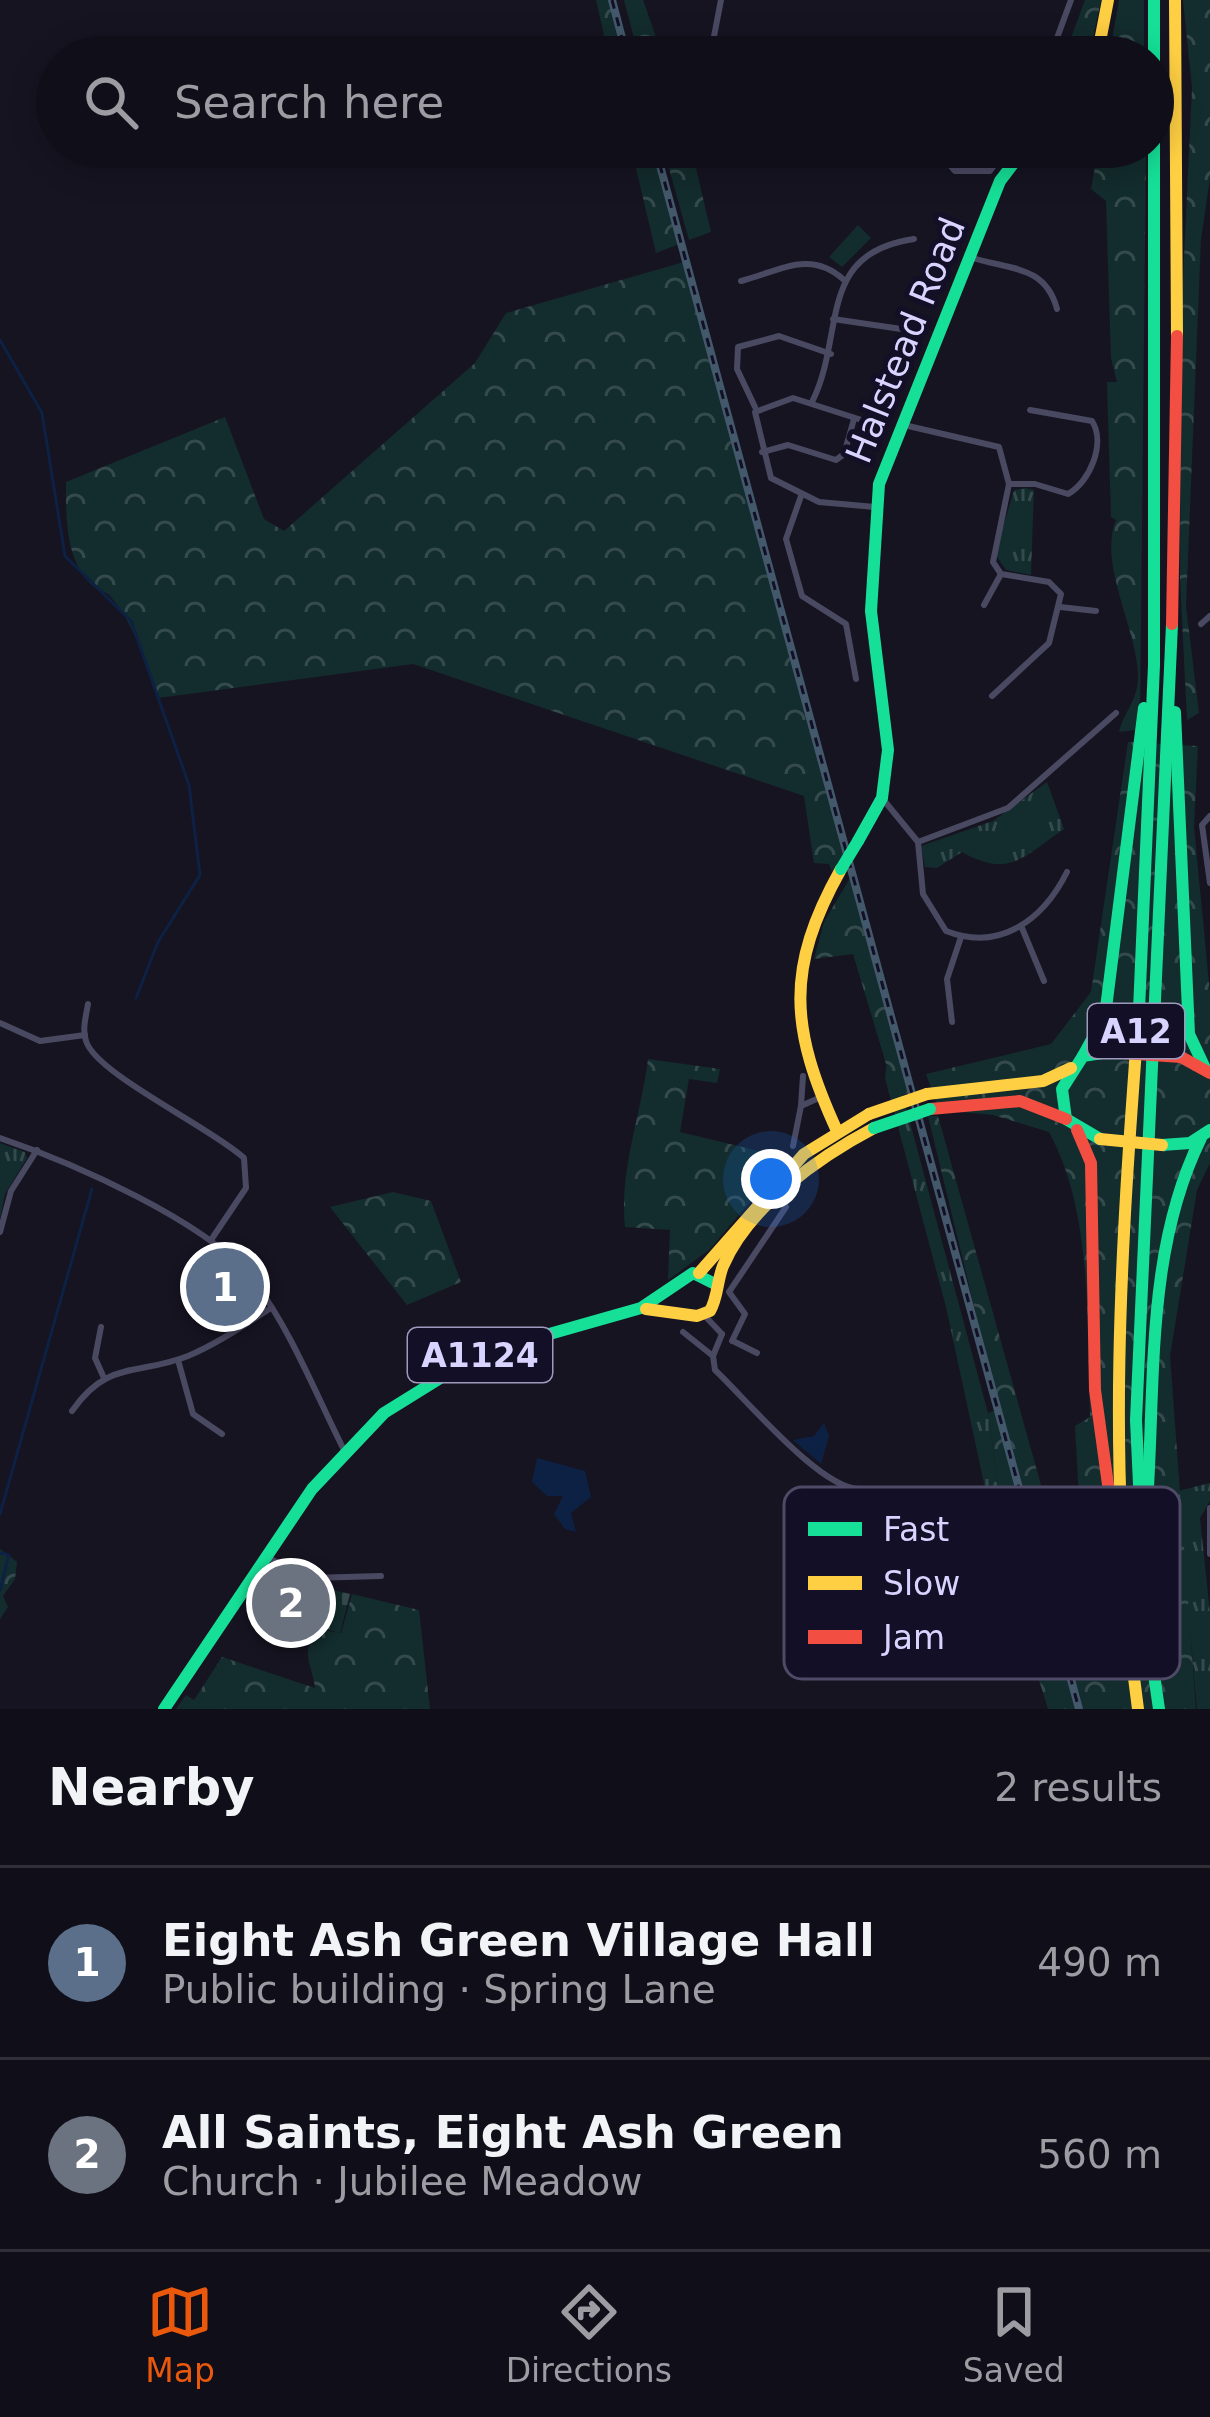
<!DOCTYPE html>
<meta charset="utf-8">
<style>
:root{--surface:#100f19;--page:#191822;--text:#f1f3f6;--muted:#9c9ca2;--line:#302f38;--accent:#ea580c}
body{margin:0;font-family:"DejaVu Sans",sans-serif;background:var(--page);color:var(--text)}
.you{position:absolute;left:771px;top:1179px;width:42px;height:42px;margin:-30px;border:9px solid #fff;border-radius:50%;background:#1a73e8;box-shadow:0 0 0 18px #1a73e833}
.badge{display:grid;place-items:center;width:78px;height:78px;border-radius:50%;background:var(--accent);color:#fff;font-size:39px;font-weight:700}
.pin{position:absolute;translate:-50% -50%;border:6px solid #fff;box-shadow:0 3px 12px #0006}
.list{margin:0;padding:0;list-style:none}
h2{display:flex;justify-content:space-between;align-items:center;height:156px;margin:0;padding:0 48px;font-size:51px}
h2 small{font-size:39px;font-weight:400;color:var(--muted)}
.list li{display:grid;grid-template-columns:78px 1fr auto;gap:36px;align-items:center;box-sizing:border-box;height:192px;padding:0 48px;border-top:3px solid var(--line)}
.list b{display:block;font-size:45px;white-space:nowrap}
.list p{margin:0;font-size:39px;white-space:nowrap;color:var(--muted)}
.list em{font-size:39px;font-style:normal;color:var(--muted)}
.icon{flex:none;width:66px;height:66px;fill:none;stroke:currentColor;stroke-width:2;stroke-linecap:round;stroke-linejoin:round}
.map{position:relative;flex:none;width:1210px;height:1709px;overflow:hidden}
.search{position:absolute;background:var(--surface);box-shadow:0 6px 30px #0003;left:36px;right:36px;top:36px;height:132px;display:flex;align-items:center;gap:30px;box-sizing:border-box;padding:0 42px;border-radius:66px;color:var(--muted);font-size:45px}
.sheet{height:540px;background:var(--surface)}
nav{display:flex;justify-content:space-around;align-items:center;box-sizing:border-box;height:168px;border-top:3px solid var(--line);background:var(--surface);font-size:33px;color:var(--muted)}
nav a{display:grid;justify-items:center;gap:6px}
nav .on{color:var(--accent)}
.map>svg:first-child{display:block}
.grass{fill:url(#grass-tufts)}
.forest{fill:url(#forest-crowns)}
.cemetery{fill:url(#cemetery-stones)}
.water{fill:#0d2144}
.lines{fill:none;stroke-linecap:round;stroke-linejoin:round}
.stream{stroke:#0d2144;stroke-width:3}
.street{stroke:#4a4962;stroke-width:6}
.fast{stroke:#16e098;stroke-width:12}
.slow{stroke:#ffcf43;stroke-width:12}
.jam{stroke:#f24e42;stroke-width:12}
.rail-casing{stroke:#43596b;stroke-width:8}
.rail{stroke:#130f26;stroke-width:3;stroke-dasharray:9;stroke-linecap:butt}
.fast-bridge{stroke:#16e098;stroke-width:12}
.slow-bridge{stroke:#ffcf43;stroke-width:12}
.jam-bridge{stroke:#f24e42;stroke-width:12}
.labels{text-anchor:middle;stroke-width:10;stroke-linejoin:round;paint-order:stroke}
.shield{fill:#130f26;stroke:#9e99be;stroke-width:3}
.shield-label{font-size:33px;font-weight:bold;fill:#d9d4ff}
.street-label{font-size:36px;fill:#d9d4ff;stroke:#130f26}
.key{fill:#130f26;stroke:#4e4a67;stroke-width:3}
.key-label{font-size:33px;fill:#d9d4ff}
</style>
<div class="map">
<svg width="1210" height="1709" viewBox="0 0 1210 1709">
<defs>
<pattern id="grass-tufts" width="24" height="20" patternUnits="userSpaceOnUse" patternTransform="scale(3)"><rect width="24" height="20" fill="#132c2d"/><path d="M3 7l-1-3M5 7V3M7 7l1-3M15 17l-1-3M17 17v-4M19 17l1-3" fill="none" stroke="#354a4c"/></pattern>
<pattern id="forest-crowns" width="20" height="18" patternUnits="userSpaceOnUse" patternTransform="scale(3)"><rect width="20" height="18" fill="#132c2d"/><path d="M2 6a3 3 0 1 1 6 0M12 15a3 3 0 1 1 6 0" fill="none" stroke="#354a4c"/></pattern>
<pattern id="cemetery-stones" width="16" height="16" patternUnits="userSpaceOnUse" patternTransform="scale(3)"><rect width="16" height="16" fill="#132c2d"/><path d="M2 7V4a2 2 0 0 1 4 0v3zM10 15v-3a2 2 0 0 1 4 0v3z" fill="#354a4c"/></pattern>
</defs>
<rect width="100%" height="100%" fill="#161421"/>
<g class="grass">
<polygon points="858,225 871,238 842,267 829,257"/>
<polygon points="1025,488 1034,490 1031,575 1006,570 995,554 1014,490"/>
<path d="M1047,782l17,47c-40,27 -54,50 -102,23l-25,16 -12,-1 -4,-21 72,-25z"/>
<polygon points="889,1044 988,1413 1014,1600 1004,1576 946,1307 885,1078"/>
<polygon points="0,1143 25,1152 27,1158 5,1194 0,1219"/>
<polygon points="1210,1483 1210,1501 1200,1518 1210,1613 1210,1709 1197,1709 1178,1491"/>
</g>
<g class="forest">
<polygon points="596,0 613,0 629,57 609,57"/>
<polygon points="624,0 643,0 663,57 639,57"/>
<polygon points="1085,0 1101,0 1089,57 1064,57"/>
<polygon points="1119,0 1144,0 1144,57 1109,57"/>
<polygon points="1183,0 1210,0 1210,178 1201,239 1186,606 1199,713 1187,720 1180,578 1181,322 1192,88"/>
<polygon points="631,147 653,147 679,244 656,253"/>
<polygon points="663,147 691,147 711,232 689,240"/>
<path d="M1083,147h63l-6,572 -4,11 -17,2c6,-23 20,-32 19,-58 -2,-48 -40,-111 -22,-154l-5,-3 -4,-135h10l-6,-24 -5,-157 -15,-12 6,-33z"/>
<path d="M684,262l160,591 -12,19 -3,-8 -15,-1 -10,-67 -391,-132 -255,34c-12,-34 -24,-75 -48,-102 -3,-4 -12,-6 -16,-9 -29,-25 -28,-69 -28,-105l159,-65 39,102 20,12 191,-168 31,-50z"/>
<path d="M1128,742l70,4 -4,81 16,167v169l-13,27 -27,166 26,353h-148l-34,-109 -26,-187 11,-4 -71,-293h10l103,369 45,139 -11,-198 15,-9c-4,-93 4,-202 -41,-285l-56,-17 -54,-5 -13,-36 125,-30 40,-52z"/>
<polygon points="850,878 908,1093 896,1097 853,954 814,959 824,922"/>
<path d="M648,1059l72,10 -3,14 -28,-4 -9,53 108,26 -79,92 -41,30 2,-50 -45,-3c-6,-57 16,-111 23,-168z"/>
<polygon points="393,1192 431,1201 461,1282 407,1305 330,1207"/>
<polygon points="0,1549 17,1562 15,1579 3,1596 8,1607 0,1619"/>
<path d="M352,1594l67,16 11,99h-254l10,-14 8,5 28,-43 93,31c-3,-25 -18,-39 7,-58l19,3z"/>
</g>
<polygon class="cemetery" points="264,1574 350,1594 340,1633 272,1614 248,1599"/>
<g class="water">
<polygon points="824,1423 829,1436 821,1464 793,1440 814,1436"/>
<polygon points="537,1458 585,1471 591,1497 571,1513 576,1532 565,1529 554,1514 563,1496 547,1496 532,1482"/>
</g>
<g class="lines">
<g class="stream">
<polyline points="0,340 42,413 65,556 131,621 189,785 200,875 158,942 136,998"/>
<polyline points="0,1514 92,1189"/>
<polyline points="0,1553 9,1555 0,1590"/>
</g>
<g class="street">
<polyline points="710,57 721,0"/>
<polyline points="1050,57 1071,0"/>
<polyline points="867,147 870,154"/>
<polyline points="948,163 955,171 990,171 1008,147"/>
<path d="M970,257c38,13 75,7 87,52"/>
<path d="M741,281c39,-10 69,-32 103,-1"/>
<polyline points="833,319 908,330"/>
<path d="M812,402c34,-67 3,-149 102,-163"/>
<polyline points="755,407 737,369 738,347 779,336 831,354"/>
<polyline points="904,425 999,447 1009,484 993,562 1001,574 1049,582 1061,594 1049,643 992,696"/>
<polyline points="762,452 788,445 836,460 844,454 854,419"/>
<path d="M1009,484h26l33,10c22,-12 38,-51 24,-73l-62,-11"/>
<polyline points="801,496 786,539 802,596 846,624 856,679"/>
<polyline points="875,507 819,502 771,478 755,412 793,398 877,425"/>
<polyline points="984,605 1001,574"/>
<polyline points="1060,607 1096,611"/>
<polyline points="1201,624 1210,616"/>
<path d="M882,798l36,44 5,52 23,37c54,21 97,-11 121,-59"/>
<polyline points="1210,816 1202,825 1210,883"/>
<polyline points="918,842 1008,808 1116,713"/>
<polyline points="1022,928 1044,981"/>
<path d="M88,1004c-2,12 -6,25 -2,37 10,33 126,87 158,117l2,30 -35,52"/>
<polyline points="952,1022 947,979 961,937"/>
<polyline points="0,1023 40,1041 85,1035"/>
<polyline points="801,1106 803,1076"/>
<path d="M0,1138c71,24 209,84 254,143 38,51 62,114 91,171"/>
<polyline points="793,1146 801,1106 821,1097"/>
<polyline points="0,1232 11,1191 37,1150"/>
<polyline points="704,1315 722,1334"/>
<polyline points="101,1327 95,1358 104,1378"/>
<polyline points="683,1332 713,1356"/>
<path d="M722,1334l-9,22 2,14c30,28 106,120 145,119"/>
<polyline points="732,1341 745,1314 729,1292 786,1207"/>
<polyline points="733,1341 757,1353"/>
<polyline points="178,1360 193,1414 222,1434"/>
<path d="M72,1411c36,-52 66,-35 116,-55 29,-12 56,-31 83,-48"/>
<polyline points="1210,1508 1210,1554"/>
<polyline points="266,1557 311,1578 381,1576"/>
</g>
<g class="fast">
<polyline points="1175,712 1189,1034 1204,1066"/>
<polyline points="858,841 882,798 888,750 871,611 879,484 1000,181 1026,147"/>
<polyline points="1139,1010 1154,665 1154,0"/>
<polyline points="1083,1056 1105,1016 1144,708"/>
<polyline points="1100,1139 1066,1119 1062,1089 1083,1056 1108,1052"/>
<polyline points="1162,1145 1190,1143 1210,1130"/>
<path d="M1144,1541c14,-134 -4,-279 57,-403"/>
<polyline points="164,1709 312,1489 384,1413 479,1354 641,1308 693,1273 715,1284"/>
<polyline points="1159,1709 1145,1612 1136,1420 1172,624"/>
</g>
<g class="slow">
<polyline points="1175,0 1177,336"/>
<polyline points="1097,57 1108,0"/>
<polyline points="927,1094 1043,1081 1071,1068"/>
<path d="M837,1131c-47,-103 -52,-162 4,-262"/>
<polyline points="699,1273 804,1154 869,1114"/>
<path d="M646,1309l51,7 13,-5c8,-14 7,-30 13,-45 26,-60 96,-109 151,-138"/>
<path d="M1138,1709c-33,-234 -17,-464 1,-699"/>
</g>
<g class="jam">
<polyline points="1172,624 1177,336"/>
<polyline points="1181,1057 1210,1073"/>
<polyline points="930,1109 1020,1101 1066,1119"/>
<polyline points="1077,1130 1091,1163 1095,1390 1116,1543"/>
</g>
<g class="rail-casing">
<g id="rail">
<polyline points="612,0 627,57"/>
<polyline points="655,147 1079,1709"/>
</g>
</g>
<use href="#rail" class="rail"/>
<g class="fast-bridge">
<polyline points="841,869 858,841"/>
<polyline points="874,1128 930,1109"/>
</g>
<g class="slow-bridge">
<polyline points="869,1114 927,1094"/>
<polyline points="1100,1139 1162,1145"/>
</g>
<polyline class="jam-bridge" points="1108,1052 1181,1057"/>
</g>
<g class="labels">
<g class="shield">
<rect x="1088" y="1004" width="96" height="54" rx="9"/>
<rect x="408" y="1328" width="144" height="54" rx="9"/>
</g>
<g class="shield-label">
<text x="1136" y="1043">A12</text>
<text x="480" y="1367">A1124</text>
</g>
<g class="street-label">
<text transform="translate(905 340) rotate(-68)" y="13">Halstead Road</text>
</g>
</g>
<rect x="784" y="1487" width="396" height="192" rx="18" class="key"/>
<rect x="808" y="1522" width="54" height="14" fill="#16e098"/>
<rect x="808" y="1576" width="54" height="14" fill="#ffcf43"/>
<rect x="808" y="1630" width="54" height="14" fill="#f24e42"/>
<g class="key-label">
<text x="883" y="1541">Fast</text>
<text x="883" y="1595">Slow</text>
<text x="883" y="1649">Jam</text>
</g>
</svg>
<div class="you"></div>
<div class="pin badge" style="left:225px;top:1287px;background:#5c6f8a">1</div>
<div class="pin badge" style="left:291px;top:1603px;background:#6b7280">2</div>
<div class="search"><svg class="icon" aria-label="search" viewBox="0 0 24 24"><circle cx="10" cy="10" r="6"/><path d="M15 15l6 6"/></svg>Search here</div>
</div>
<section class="sheet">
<h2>Nearby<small>2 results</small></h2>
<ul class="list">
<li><span class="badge" style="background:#5c6f8a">1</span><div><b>Eight Ash Green Village Hall</b><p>Public building · Spring Lane</p></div><em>490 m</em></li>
<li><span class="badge" style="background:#6b7280">2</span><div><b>All Saints, Eight Ash Green</b><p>Church · Jubilee Meadow</p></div><em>560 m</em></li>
</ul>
</section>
<nav>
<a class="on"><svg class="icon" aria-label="map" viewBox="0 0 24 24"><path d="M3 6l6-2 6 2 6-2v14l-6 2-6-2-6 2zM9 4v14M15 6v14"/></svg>Map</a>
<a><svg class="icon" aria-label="directions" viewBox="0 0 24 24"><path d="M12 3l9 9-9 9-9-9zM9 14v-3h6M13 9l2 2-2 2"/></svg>Directions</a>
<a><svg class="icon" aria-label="saved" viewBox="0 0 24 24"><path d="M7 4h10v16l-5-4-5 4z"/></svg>Saved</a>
</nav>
